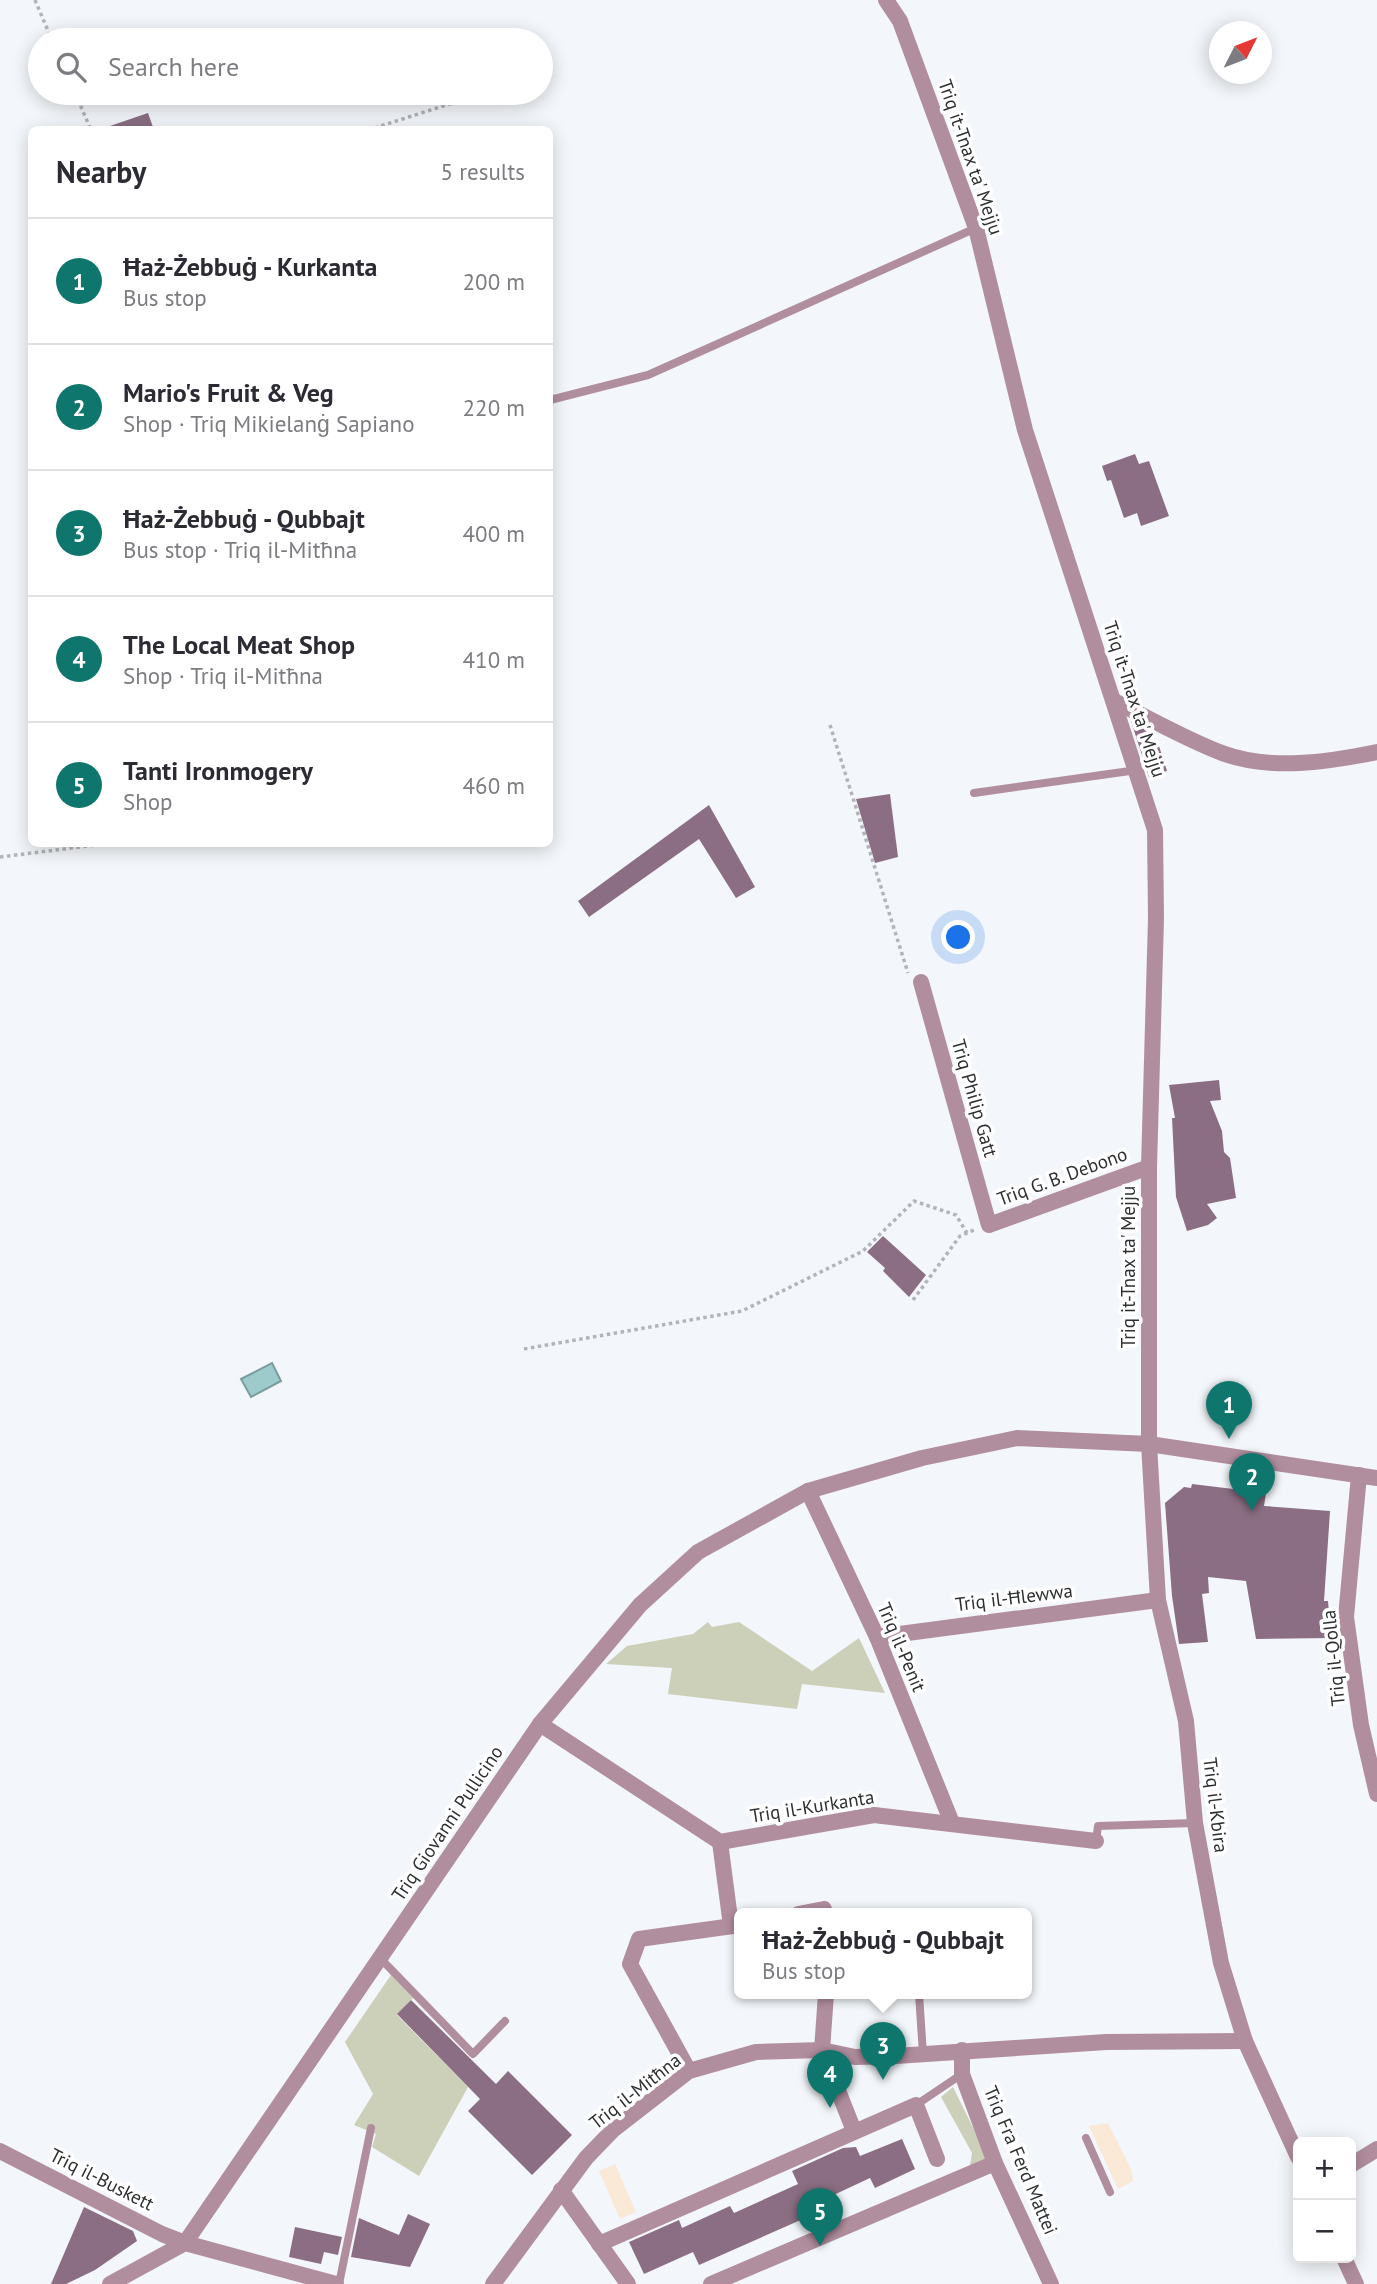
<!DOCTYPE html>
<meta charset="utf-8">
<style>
:root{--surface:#fff;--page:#f2f2f3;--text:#2b2b33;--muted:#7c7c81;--line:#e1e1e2;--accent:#0f766e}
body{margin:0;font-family:"PT Sans",sans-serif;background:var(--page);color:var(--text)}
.controls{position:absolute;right:21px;bottom:21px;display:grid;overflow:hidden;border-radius:10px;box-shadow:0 4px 18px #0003}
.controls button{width:63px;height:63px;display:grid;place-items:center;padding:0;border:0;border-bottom:2px solid var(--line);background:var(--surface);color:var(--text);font:35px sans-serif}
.compass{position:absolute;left:1209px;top:21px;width:63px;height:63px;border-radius:50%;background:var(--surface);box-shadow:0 4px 18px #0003;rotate:48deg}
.you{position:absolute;left:959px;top:938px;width:24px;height:24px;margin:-18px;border:5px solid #fff;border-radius:50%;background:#1a73e8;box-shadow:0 0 0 10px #1a73e833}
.badge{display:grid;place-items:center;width:46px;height:46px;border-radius:50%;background:var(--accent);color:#fff;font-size:23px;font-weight:700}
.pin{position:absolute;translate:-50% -58px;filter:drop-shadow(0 2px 4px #0008)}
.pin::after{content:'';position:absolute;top:37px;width:24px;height:21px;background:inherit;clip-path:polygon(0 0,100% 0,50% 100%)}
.popup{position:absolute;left:734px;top:1908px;width:298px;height:91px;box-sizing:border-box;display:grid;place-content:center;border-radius:10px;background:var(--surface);filter:drop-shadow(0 2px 5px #0005);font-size:23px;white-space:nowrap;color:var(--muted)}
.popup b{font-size:26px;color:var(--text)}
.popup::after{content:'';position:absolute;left:50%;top:100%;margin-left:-14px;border:14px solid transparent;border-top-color:var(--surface)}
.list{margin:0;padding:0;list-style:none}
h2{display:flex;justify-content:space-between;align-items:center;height:91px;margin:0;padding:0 28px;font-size:30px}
h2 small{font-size:23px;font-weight:400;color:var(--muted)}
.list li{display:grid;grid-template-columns:46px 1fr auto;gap:21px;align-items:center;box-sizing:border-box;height:126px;padding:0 28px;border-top:2px solid var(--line)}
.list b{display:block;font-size:26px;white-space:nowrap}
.list p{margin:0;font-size:23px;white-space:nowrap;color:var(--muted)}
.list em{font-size:23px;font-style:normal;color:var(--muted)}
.icon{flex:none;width:38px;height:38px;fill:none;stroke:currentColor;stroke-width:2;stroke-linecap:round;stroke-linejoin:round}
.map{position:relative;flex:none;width:1377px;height:2284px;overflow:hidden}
.search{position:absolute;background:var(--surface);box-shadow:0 4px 18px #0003;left:28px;top:28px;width:525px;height:77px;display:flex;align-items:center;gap:18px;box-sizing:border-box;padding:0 24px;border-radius:38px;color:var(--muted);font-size:26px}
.panel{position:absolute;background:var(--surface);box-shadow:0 4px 18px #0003;left:28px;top:126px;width:525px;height:721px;border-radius:10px}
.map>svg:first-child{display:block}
.industrial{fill:#fae9d7}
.green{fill:#ccd0b9}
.water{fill:#9dcbcc;stroke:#7b9c9d;stroke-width:2}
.building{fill:#8b6e83}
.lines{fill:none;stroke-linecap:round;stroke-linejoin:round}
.path{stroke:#b2b4b7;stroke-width:3.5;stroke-dasharray:3.5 3.5;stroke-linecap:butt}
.lane{stroke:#b18e9e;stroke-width:8}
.street{stroke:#b18e9e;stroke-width:16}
.labels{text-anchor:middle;stroke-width:7;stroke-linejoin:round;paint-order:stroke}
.street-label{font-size:19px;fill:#2d2f30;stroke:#fff}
</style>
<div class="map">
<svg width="1377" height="2284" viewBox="0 0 1377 2284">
<rect width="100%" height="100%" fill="#f3f6fa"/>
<g class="industrial">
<polygon points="1108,2123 1131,2169 1133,2181 1118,2189 1089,2126"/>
<polygon points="615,2164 636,2212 620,2219 599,2171"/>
</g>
<g class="green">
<polygon points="708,1622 712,1627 739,1622 812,1671 859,1638 885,1693 802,1684 797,1709 668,1694 672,1668 606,1664 627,1646 693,1634"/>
<polygon points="391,1975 413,1998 397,2015 468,2087 419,2176 372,2147 376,2134 354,2125 373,2094 345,2042"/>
<polygon points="953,2087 987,2156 981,2167 970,2166 972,2153 941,2097"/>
</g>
<polygon class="water" points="272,1363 281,1381 251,1397 241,1379"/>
<g class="building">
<polygon points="148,113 154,130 108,130 107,127"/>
<polygon points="1135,454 1139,464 1149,461 1169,516 1141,526 1137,513 1124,518 1111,480 1107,481 1102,466"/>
<polygon points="1131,721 1151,732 1150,744 1158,743 1167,771 1149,777"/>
<polygon points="890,794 898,857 875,863 856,799"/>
<polygon points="709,805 755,887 736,898 699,839 589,917 578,901"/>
<polygon points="1219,1080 1221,1100 1210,1101 1222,1131 1224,1152 1230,1158 1236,1198 1207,1204 1217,1218 1208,1225 1187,1231 1176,1197 1172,1118 1175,1118 1169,1085"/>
<polygon points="883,1236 926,1275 909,1297 883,1271 885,1268 867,1252"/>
<polygon points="1192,1484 1266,1493 1264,1506 1330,1511 1324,1601 1328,1601 1331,1638 1256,1639 1246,1581 1208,1577 1209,1593 1202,1594 1208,1642 1179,1644 1172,1596 1165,1503 1184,1487 1191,1488"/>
<polygon points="411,2000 496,2084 508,2071 572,2135 532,2175 468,2111 480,2099 397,2014"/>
<polygon points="902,2139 915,2169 875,2188 870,2178 808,2207 812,2215 699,2265 693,2252 644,2274 629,2242 679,2220 682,2228 730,2206 734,2213 798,2184 792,2171 843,2148 856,2147 860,2156"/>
<polygon points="84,2207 133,2231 137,2241 95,2270 66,2284 51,2284"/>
<polygon points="408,2214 430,2224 410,2267 351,2257 359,2218 399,2235"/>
<polygon points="295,2227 342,2237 338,2255 324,2252 321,2264 289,2257"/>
</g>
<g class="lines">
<g class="path">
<polyline points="35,0 52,40"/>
<polyline points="75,93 91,130"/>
<polyline points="368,130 484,93"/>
<polyline points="830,725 908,973"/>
<polyline points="0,857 104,844"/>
<polyline points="913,1300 960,1236 967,1233"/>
<polyline points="524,1349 742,1311 863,1251 914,1201 956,1215 967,1233 974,1230"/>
</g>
<g class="lane">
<polyline points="550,400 648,375 976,228"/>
<polyline points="974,793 1137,770"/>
<polyline points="1096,1841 1098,1826 1195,1823"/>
<polyline points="381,1959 473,2054 505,2021"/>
<polyline points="919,1994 923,2054"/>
<polyline points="916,2105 962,2074"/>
<polyline points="1086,2138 1110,2192"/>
<polyline points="339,2284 371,2128"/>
</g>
<g class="street">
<polyline points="886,0 900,21 976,228 1025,430 1155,830 1156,918 1149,1167 1149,1444 1158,1600 1186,1721 1195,1823 1221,1963 1245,2041 1298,2157"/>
<path d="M1114,701c35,17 71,38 108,52 48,18 106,9 155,-1"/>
<polyline points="921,982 989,1225 1149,1167"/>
<polyline points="1359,1475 1346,1617 1361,1725 1377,1794"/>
<polyline points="808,1491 877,1637 952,1823"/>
<polyline points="877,1637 1158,1600"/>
<polyline points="540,1724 720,1842 874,1815 1096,1841"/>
<polyline points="720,1842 731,1926"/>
<polyline points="798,1914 824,1909 825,1914"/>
<polyline points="826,1994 822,2050 854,2131"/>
<polyline points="962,2050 962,2074 995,2163 1051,2284"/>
<polyline points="689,2071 630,1964 639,1939 740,1925"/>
<polyline points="0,2151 162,2234 185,2243 336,2284"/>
<polyline points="1351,2165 1377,2149"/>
<polyline points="561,2190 628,2284"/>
<polyline points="599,2244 916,2105 937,2159"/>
<polyline points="1344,2258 1356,2284"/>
<polyline points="110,2284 185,2243 540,1724 640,1605 698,1552 808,1491 922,1458 1017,1438 1149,1444 1377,1478"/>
<polyline points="493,2284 586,2158 613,2130 689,2071 756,2052 822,2050 855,2057 896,2056 1106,2042 1245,2041"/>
<polyline points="711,2284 995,2163"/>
</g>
</g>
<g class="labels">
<g class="street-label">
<text transform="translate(971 157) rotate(71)" y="7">Triq it-Tnax ta' Mejju</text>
<text transform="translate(1135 699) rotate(72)" y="7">Triq it-Tnax ta' Mejju</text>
<text transform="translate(975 1098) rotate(74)" y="7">Triq Philip Gatt</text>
<text transform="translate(1062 1176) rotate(-20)" y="7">Triq G. B. Debono</text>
<text transform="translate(1128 1267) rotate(-90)" y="7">Triq it-Tnax ta' Mejju</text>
<text transform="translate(1014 1597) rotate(-7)" y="7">Triq il-Ħlewwa</text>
<text transform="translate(902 1647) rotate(67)" y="7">Triq il-Penit</text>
<text transform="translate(1333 1658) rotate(-96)" y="7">Triq il-Qolla</text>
<text transform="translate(1216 1805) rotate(83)" y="7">Triq il-Kbira</text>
<text transform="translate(812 1806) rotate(-9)" y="7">Triq il-Kurkanta</text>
<text transform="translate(447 1823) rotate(-56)" y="7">Triq Giovanni Pullicino</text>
<text transform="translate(635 2091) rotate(-38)" y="7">Triq il-Mitħna</text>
<text transform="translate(1021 2160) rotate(67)" y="7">Triq Fra Ferd Mattei</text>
<text transform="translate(102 2179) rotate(27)" y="7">Triq il-Buskett</text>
</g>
</g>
</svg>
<div class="controls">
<button>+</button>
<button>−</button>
</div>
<svg class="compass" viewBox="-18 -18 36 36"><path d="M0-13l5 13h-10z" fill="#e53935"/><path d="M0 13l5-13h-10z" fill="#7c7c81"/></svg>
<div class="you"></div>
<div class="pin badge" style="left:1229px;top:1439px">1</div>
<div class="pin badge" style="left:1252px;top:1511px">2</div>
<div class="pin badge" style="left:883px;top:2080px">3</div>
<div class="popup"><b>Ħaż-Żebbuġ - Qubbajt</b>Bus stop</div>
<div class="pin badge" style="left:830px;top:2108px">4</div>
<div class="pin badge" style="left:820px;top:2246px">5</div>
<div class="search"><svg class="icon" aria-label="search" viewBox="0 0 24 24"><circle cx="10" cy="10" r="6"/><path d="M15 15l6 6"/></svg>Search here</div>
<section class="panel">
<h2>Nearby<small>5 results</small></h2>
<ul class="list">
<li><span class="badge">1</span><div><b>Ħaż-Żebbuġ - Kurkanta</b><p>Bus stop</p></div><em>200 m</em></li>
<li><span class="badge">2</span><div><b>Mario's Fruit &amp; Veg</b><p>Shop · Triq Mikielanġ Sapiano</p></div><em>220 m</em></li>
<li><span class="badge">3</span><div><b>Ħaż-Żebbuġ - Qubbajt</b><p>Bus stop · Triq il-Mitħna</p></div><em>400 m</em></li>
<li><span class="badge">4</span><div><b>The Local Meat Shop</b><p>Shop · Triq il-Mitħna</p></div><em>410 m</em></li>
<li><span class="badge">5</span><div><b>Tanti Ironmogery</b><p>Shop</p></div><em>460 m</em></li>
</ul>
</section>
</div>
